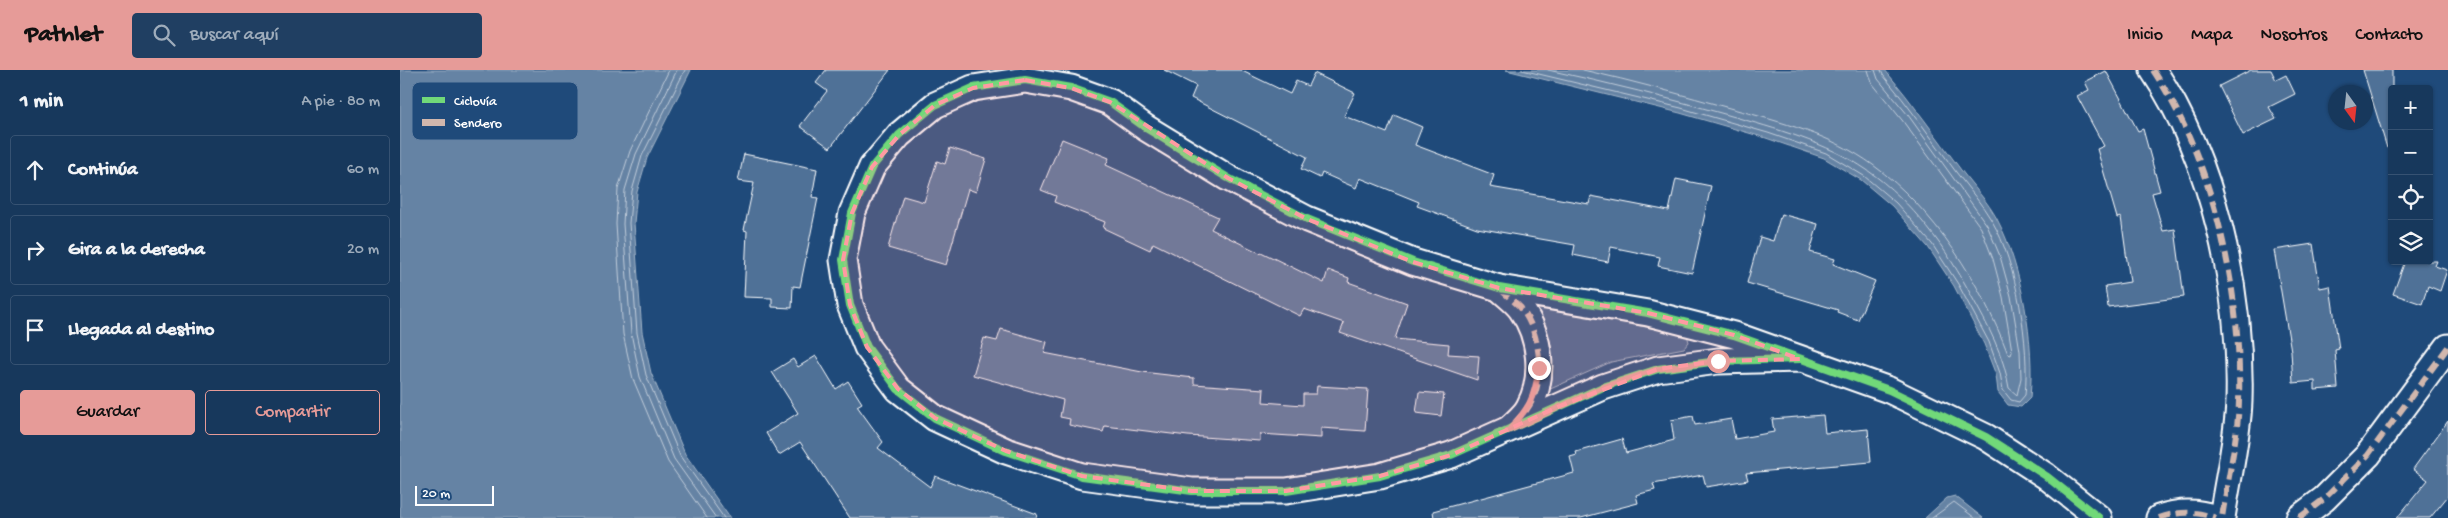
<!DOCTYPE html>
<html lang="es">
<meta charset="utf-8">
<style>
:root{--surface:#17385c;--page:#203f62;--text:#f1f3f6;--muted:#9eacbb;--line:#365272;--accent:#e69b98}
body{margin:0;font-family:"Gochi Hand",sans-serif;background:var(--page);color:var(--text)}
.controls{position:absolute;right:15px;top:15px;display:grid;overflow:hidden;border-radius:5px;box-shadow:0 1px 4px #0004}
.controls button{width:45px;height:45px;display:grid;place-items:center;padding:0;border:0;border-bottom:1px solid var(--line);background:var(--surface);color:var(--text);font:25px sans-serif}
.compass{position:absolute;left:1928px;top:15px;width:45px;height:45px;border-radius:50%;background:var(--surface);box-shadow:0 1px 4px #0004;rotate:165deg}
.scale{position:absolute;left:15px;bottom:12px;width:79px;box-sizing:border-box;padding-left:5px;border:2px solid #fff;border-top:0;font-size:14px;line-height:18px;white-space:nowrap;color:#fff;-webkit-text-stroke:4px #1f4a7a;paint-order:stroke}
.stop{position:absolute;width:15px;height:15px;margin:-11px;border:4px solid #e69b98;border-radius:50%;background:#fff}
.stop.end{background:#e69b98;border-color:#fff;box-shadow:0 1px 5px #0008}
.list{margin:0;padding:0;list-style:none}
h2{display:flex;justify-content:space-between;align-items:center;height:65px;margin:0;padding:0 20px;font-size:21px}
h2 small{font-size:16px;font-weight:400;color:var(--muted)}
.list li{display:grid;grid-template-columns:32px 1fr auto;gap:15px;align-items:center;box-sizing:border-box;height:70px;margin:0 10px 10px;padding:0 10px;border:1px solid var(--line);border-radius:5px}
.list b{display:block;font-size:19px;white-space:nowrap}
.list em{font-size:16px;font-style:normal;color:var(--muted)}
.actions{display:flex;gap:10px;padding:15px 20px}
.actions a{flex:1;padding:11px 0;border:1px solid var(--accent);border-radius:5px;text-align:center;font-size:18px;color:var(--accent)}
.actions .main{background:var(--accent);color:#111}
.icon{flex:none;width:28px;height:28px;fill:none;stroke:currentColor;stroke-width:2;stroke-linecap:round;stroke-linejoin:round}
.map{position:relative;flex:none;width:2048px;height:448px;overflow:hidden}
header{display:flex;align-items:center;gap:30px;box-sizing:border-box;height:70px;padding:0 25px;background:var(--accent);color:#111}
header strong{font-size:24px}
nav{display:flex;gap:28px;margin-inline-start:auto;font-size:18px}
.search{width:350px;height:45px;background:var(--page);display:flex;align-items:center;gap:12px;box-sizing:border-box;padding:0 18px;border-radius:5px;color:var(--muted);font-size:19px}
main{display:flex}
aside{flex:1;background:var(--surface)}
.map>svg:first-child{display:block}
.green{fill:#3c618b;stroke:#9eb0c5}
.water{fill:#6583a4;stroke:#a3b5c8}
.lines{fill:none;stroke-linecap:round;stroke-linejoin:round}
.shore{stroke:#c1cddb;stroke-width:1}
.building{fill:#507197;stroke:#fff}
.minor-casing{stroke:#fff;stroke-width:29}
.minor{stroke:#1f4a7a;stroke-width:25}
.quiet{stroke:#d1b7ad;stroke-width:6;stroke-dasharray:12 6;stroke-linecap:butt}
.cycleway-casing{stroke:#1f4a7a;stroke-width:11}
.cycleway{stroke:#71d979;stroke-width:8}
.route{stroke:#e69b98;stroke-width:6}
.marked{fill:#ff9aa2;fill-opacity:0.2;stroke:#ff9aa2;stroke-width:4;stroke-dasharray:10 6;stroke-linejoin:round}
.key{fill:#1f4a7a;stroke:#6280a2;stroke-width:1}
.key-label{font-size:14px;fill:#fff}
</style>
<header>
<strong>Pathlet</strong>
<div class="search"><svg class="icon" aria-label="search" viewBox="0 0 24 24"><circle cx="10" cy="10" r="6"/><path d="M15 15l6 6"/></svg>Buscar aquí</div>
<nav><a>Inicio</a><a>Mapa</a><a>Nosotros</a><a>Contacto</a></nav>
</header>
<main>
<aside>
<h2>1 min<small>A pie · 80 m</small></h2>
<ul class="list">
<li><svg class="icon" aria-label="ahead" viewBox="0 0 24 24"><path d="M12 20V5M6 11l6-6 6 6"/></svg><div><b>Continúa</b></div><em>60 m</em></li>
<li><svg class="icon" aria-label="right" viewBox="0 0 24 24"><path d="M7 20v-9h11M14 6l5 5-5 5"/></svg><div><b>Gira a la derecha</b></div><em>20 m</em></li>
<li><svg class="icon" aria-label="arrive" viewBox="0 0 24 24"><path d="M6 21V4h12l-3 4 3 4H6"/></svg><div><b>Llegada al destino</b></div></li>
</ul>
<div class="actions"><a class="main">Guardar</a><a>Compartir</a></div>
</aside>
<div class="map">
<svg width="2048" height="448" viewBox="0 0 2048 448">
<rect width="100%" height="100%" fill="#1f4a7a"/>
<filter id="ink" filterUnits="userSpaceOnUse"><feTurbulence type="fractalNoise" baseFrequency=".02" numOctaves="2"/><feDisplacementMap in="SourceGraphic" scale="10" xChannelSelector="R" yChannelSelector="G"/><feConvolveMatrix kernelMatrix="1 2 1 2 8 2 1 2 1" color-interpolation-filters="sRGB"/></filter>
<g filter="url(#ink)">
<polygon class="green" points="1137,236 1287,265 1289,272 1284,278 1211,292 1146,321 1131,243"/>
<g class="water">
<polygon points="0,0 291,0 247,88 237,122 234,153 242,262 251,303 285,384 330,448 0,448"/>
<path d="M1106,0h379c27,32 51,66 76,100 12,16 27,32 36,49 25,47 38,126 33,179l-9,9 -13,-2 -10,-13 -2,-17 -12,-31 -30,-58 -26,-39 -36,-41 -31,-26 -37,-22 -58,-20 -86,-25z"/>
<polygon points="1555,426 1583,448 1525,448 1547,428"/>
</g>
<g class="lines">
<g class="shore">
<polyline points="269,0 230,81 218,119 216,154 223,264 233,309 268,392 307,448"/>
<polyline points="277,0 236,84 225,120 223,154 231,263 240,307 274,389 316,448"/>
<polyline points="285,0 242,86 232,121 229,153 237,263 246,305 280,386 324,448"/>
<path d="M1122,0l159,38 87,25 58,20 38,23 32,27 36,41 26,40 31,58 11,31 3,17 8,10 8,2 6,-7c5,-48 -8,-132 -33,-174 -10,-17 -24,-33 -36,-49 -24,-33 -47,-66 -73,-97l-2,-5"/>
<path d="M1148,0c61,13 120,28 180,45 48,14 98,27 139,55 45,31 81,80 105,127 16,29 32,58 37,91l8,7 4,-17 -1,-27 -9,-55 -11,-40 -13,-31 -79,-110 -30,-36 -3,-9"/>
<path d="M1183,0c50,11 100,25 150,39 48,13 99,26 140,56 62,45 108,118 135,189l3,1 1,-4 -9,-54 -10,-38 -12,-31 -79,-108 -30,-37 -4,-13"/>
<polyline points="1532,448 1554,432 1575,448"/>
</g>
</g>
<g class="building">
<polygon points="426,0 490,0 430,78 400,56 427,21 416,13"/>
<polygon points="764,0 840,0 890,24 896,11 908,16 914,3 955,23 944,46 987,63 994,45 1022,57 1015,75 1094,105 1090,117 1189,134 1191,126 1269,141 1276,109 1311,116 1292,203 1258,196 1260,187 1211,177 1208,192 1173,185 1175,175 1077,158 1017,136 1019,132 960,108 956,118 922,103 920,108 901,99 907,87 791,28 796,16"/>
<polygon points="1851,0 1871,0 1876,10 1886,5 1895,24 1869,37 1876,49 1843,65 1819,16"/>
<polygon points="1963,0 1992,0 1992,78 1987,78"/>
<polygon points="1706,1 1738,61 1743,59 1760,121 1752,123 1763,161 1775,159 1784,227 1708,237 1705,216 1730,212 1721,147 1717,148 1697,79 1704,76 1677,26 1689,20 1685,12"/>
<polygon points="662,69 709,88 706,95 818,147 811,159 860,183 861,182 924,213 928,200 949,208 948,212 1007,233 995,269 1049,274 1048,284 1079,286 1077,310 940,263 944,253 904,239 900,246 753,173 750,180 703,158 705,152 654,132 656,126 641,120"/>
<polygon points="550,78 586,89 576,122 568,119 546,195 488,178 503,126 524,132 537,91 545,94"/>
<polygon points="344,84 417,99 412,127 418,128 400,217 393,216 392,238 372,237 372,228 344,227 347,161 344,160 354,113 338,111"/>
<polygon points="1381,144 1418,154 1410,182 1435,189 1433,194 1475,211 1458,250 1437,242 1438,240 1347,213 1360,167 1373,171"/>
<polygon points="1913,174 1920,218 1930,216 1939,279 1935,280 1938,318 1915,320 1915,311 1893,313 1891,281 1874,180"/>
<polygon points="2005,191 2037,191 2035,196 2047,200 2040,221 2028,216 2022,234 1993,224"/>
<polygon points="601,259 647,272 644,283 742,302 794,308 794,314 864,319 863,332 903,335 903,324 916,324 917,316 968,319 965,361 921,358 921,368 860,364 860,371 788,366 705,356 703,362 669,355 670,349 660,347 663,330 573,305 584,268 597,271"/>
<polygon points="416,286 436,319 448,311 462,333 457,336 483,372 478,378 530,417 535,406 637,444 636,448 450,448 400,372 379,385 366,363 398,343 372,302 393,289 398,297"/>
<polygon points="1019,322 1044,324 1041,346 1016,343"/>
<polygon points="1423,345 1425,363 1468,359 1471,392 1346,403 1348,410 1306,417 1303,405 1253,414 1255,420 1236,425 1238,433 1181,448 1034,448 1033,441 1174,403 1170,387 1177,385 1176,382 1222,369 1226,383 1274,370 1271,350 1293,346 1295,355 1331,349 1335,369 1374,362 1372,349"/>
<polygon points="2048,351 2048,426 2030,448 1997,448 2028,410 2013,399"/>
</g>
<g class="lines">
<g class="minor-casing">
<g id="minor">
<path d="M1753,0c61,91 89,223 86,331 -1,36 -12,81 -17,117"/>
<path d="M1099,218c7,7 16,13 22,21 20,27 24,69 8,98 -4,8 -12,14 -18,20"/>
<polyline points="1400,289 1318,291 1258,299 1203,317 1051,385 980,406 886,421 792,421 682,406 606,381 535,348 498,319 467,277 450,235 443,190 452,143 472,97 499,65 535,35 573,18 625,10 671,18 710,32 746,58 828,108 907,149 1013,192 1099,218 1248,243 1334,265 1489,320 1586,367 1646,406 1699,448"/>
<path d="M1759,448c20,-7 37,-7 57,0"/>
<polyline points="1899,448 1924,429 1968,385 2048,277"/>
</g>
</g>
<use href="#minor" class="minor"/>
<g class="quiet">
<path d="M1753,0c61,91 89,223 86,331 -1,36 -12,81 -17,117"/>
<path d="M1100,219c6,6 14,12 20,18 21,25 27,75 7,102 -3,6 -9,10 -13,15"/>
<path d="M1759,448c20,-7 37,-7 57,0"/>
<polyline points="1899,448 1924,429 1968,385 2048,277"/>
</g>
<g class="cycleway-casing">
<polyline id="cycleway" points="1400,289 1318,291 1258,299 1203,317 1051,385 980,406 886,421 792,421 682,406 606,381 535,348 498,319 467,277 450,235 443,190 452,143 472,97 499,65 535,35 573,18 625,10 671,18 710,32 746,58 828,108 907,149 1013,192 1099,218 1248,243 1334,265 1489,320 1586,367 1646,406 1699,448"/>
</g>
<use href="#cycleway" class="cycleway"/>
</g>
</g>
<g class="lines" filter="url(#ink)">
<path class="route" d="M1139,298c-5,32 -10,40 -31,63l95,-44 55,-18 60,-8"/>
</g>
<path class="marked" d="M625,10l46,8 39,14 118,76 79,41 106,43 86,26 149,25 86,22 66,24 -82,2 -60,8 -98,37 -109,49 -71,21 -94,15h-94l-110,-15 -76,-25 -71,-33 -37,-29 -31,-42 -17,-42 -7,-45 9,-47 20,-46 27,-32 36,-30 38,-17z"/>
<rect x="12" y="12" width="166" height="58" rx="8" class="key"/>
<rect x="22" y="27" width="23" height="6" fill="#71d979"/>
<rect x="22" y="49" width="23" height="7" fill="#d1b7ad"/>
<g class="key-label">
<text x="54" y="35">Ciclovía</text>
<text x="54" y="57">Sendero</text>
</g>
</svg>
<div class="controls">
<button>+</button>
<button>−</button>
<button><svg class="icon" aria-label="locate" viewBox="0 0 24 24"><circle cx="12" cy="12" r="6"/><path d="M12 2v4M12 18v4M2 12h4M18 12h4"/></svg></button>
<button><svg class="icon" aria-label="layers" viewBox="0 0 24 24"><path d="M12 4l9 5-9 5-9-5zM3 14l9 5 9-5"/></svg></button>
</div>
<svg class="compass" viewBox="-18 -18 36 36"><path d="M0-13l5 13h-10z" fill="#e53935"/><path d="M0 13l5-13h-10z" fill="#9eacbb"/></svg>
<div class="scale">20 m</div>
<div class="stop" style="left:1318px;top:291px"></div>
<div class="stop end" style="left:1139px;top:298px"></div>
</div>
</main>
